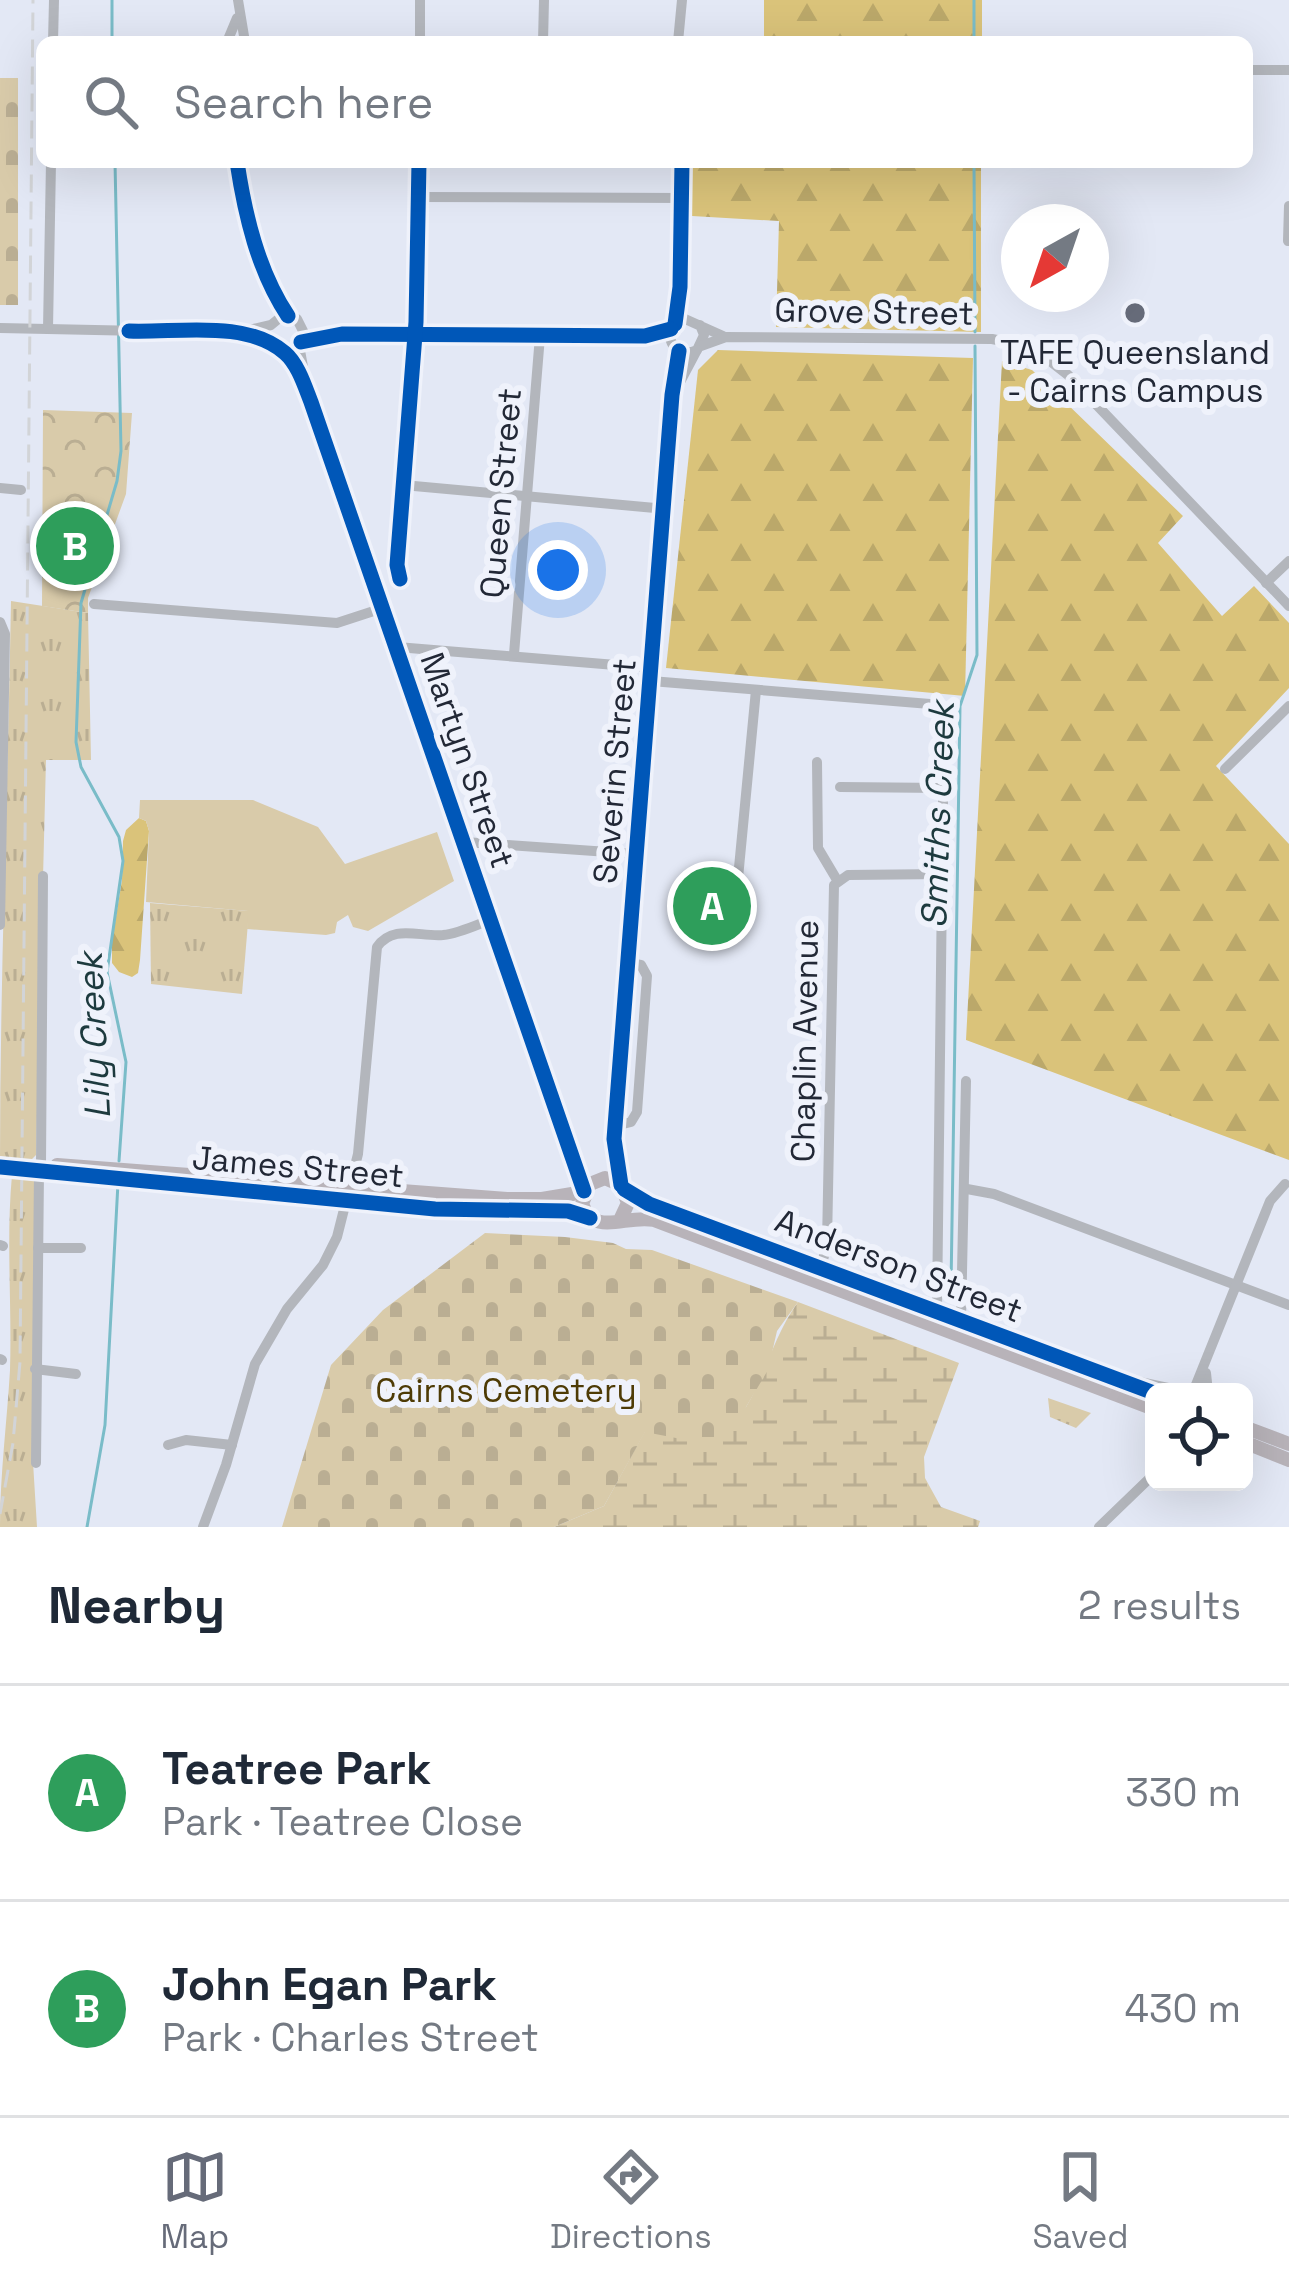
<!DOCTYPE html>
<meta charset="utf-8">
<style>
:root{--surface:#fff;--page:#f6f6f7;--text:#1f2937;--muted:#747a83;--line:#e0e1e3;--accent:#666b79}
body{margin:0;font-family:"Space Grotesk",sans-serif;background:var(--page);color:var(--text)}
.controls{position:absolute;right:36px;bottom:36px;display:grid;overflow:hidden;border-radius:18px;box-shadow:0 12px 48px #0002}
.controls button{width:108px;height:108px;display:grid;place-items:center;padding:0;border:0;border-bottom:3px solid var(--line);background:var(--surface);color:var(--text);font:60px sans-serif}
.compass{position:absolute;left:1001px;top:204px;width:108px;height:108px;border-radius:50%;background:var(--surface);box-shadow:0 12px 48px #0002;rotate:220deg}
.you{position:absolute;left:558px;top:570px;width:42px;height:42px;margin:-30px;border:9px solid #fff;border-radius:50%;background:#1a73e8;box-shadow:0 0 0 18px #1a73e833}
.badge{display:grid;place-items:center;width:78px;height:78px;border-radius:50%;background:var(--accent);color:#fff;font-size:39px;font-weight:700}
.pin{position:absolute;translate:-50% -50%;border:6px solid #fff;box-shadow:0 3px 12px #0006}
.list{margin:0;padding:0;list-style:none}
h2{display:flex;justify-content:space-between;align-items:center;height:156px;margin:0;padding:0 48px;font-size:51px}
h2 small{font-size:39px;font-weight:400;color:var(--muted)}
.list li{display:grid;grid-template-columns:78px 1fr auto;gap:36px;align-items:center;box-sizing:border-box;height:216px;padding:0 48px;border-top:3px solid var(--line)}
.list b{display:block;font-size:45px;white-space:nowrap}
.list p{margin:0;font-size:39px;white-space:nowrap;color:var(--muted)}
.list em{font-size:39px;font-style:normal;color:var(--muted)}
.icon{flex:none;width:66px;height:66px;fill:none;stroke:currentColor;stroke-width:2;stroke-linecap:round;stroke-linejoin:round}
.map{position:relative;flex:none;width:1289px;height:1527px;overflow:hidden}
.search{position:absolute;background:var(--surface);box-shadow:0 12px 48px #0002;left:36px;right:36px;top:36px;height:132px;display:flex;align-items:center;gap:30px;box-sizing:border-box;padding:0 42px;border-radius:18px;color:var(--muted);font-size:45px}
.sheet{height:588px;background:var(--surface)}
nav{display:flex;justify-content:space-around;align-items:center;box-sizing:border-box;height:168px;border-top:3px solid var(--line);background:var(--surface);font-size:33px;color:var(--muted)}
nav a{display:grid;justify-items:center;gap:6px}
nav .on{color:var(--accent)}
.map>svg:first-child{display:block}
.grass{fill:url(#grass-tufts)}
.forest{fill:url(#forest-firs)}
.wetland{fill:url(#wetland-marsh)}
.cemetery{fill:url(#cemetery-stones)}
.park{fill:url(#park-crowns)}
.garden{fill:#d9cbaa}
.lines{fill:none;stroke-linecap:round;stroke-linejoin:round}
.stream{stroke:#7abcc8;stroke-width:3}
.minor{stroke:#b3b6bc;stroke-width:10}
.major{stroke:#b8b3b9;stroke-width:14}
.rail{stroke:#d2d4d7;stroke-width:3;stroke-dasharray:18 9;stroke-linecap:butt}
.cycleway-casing{stroke:#eff2fb;stroke-width:22}
.cycleway{stroke:#0057b8;stroke-width:15}
.poi-dot{fill:#666b79;stroke:#eff2fb;stroke-width:4.5}
.labels{text-anchor:middle;stroke-width:12;stroke-linejoin:round;paint-order:stroke}
.street-label{font-size:33px;fill:#222836;stroke:#eff2fb}
.poi-label{font-size:33px;fill:#222836;stroke:#eff2fb}
.park-label{font-size:33px;fill:#4e3b05;stroke:#eff2fb}
.water-label{font-size:36px;font-style:italic;fill:#1d3a3e;stroke:#eff2fb}
</style>
<div class="map">
<svg width="1289" height="1527" viewBox="0 0 1289 1527">
<defs>
<pattern id="grass-tufts" width="24" height="20" patternUnits="userSpaceOnUse" patternTransform="scale(3)"><rect width="24" height="20" fill="#d9cbaa"/><path d="M3 7l-1-3M5 7V3M7 7l1-3M15 17l-1-3M17 17v-4M19 17l1-3" fill="none" stroke="#baae93"/></pattern>
<pattern id="forest-firs" width="22" height="20" patternUnits="userSpaceOnUse" patternTransform="scale(3)"><rect width="22" height="20" fill="#dac37a"/><path d="M5 1l3.5 6h-7zM16 11l3.5 6h-7z" fill="#bba86a"/></pattern>
<pattern id="wetland-marsh" width="20" height="14" patternUnits="userSpaceOnUse" patternTransform="scale(3)"><rect width="20" height="14" fill="#d9cbaa"/><path d="M1 5h8M5 5V1M11 12h8M15 12V8" fill="none" stroke="#baae93"/></pattern>
<pattern id="cemetery-stones" width="16" height="16" patternUnits="userSpaceOnUse" patternTransform="scale(3)"><rect width="16" height="16" fill="#d9cbaa"/><path d="M2 7V4a2 2 0 0 1 4 0v3zM10 15v-3a2 2 0 0 1 4 0v3z" fill="#baae93"/></pattern>
<pattern id="park-crowns" width="20" height="18" patternUnits="userSpaceOnUse" patternTransform="scale(3)"><rect width="20" height="18" fill="#d9cbaa"/><path d="M2 6a3 3 0 1 1 6 0M12 15a3 3 0 1 1 6 0" fill="none" stroke="#baae93"/></pattern>
</defs>
<rect width="100%" height="100%" fill="#e3e8f5"/>
<g class="grass">
<path d="M11,601l77,12 3,147h-45l-10,395 -7,7 -29,-2c0,-186 8,-373 11,-559z"/>
<polygon points="150,903 249,911 242,994 151,984"/>
<path d="M12,1175l24,3 -4,268 5,81h-37c0,-53 7,-105 10,-157 2,-66 -4,-130 2,-195z"/>
<polygon points="1048,1398 1091,1413 1076,1428 1050,1417"/>
</g>
<g class="forest">
<rect x="764" y="0" width="218" height="42"/>
<polygon points="691,162 981,162 981,332 776,327 779,221 692,216"/>
<polygon points="718,350 973,358 965,696 666,668 698,370"/>
<polygon points="1002,361 1032,370 1183,516 1158,543 1222,616 1254,586 1289,623 1289,688 1216,766 1289,844 1289,1160 966,1040"/>
<polygon points="139,818 146,821 149,831 140,960 138,973 132,977 119,972 112,963 112,941 122,880 123,841 126,830"/>
</g>
<path class="wetland" d="M798,1302l161,61 -35,94 1,21 16,29 39,14 -2,6h-424l50,-21 41,-75 101,-24c22,-37 27,-70 52,-105z"/>
<g class="cemetery">
<rect x="0" y="78" width="18" height="227"/>
<polygon points="485,1233 565,1237 613,1243 626,1249 652,1250 798,1302 777,1331 768,1370 746,1407 712,1445 645,1432 604,1506 554,1527 282,1527 331,1365 383,1310"/>
</g>
<g class="park">
<polygon points="43,410 132,413 126,494 88,598 88,613 42,606"/>
<polygon points="728,881 732,884 725,924 694,921 699,885"/>
</g>
<polygon class="garden" points="140,800 253,800 318,827 345,864 437,832 454,881 368,931 353,927 348,915 337,922 335,933 326,935 247,929 248,911 146,902 149,831 146,821 139,818"/>
<g class="lines">
<g class="stream">
<polyline points="112,42 112,0"/>
<polyline points="974,42 974,0"/>
<polyline points="115,162 121,451 117,481 81,603 76,742 81,767 119,837 123,861 107,972 126,1062 119,1161"/>
<polyline points="974,162 975,332"/>
<polyline points="951,1288 960,706 977,655 975,346"/>
<polyline points="87,1527 105,1425 118,1183"/>
</g>
<g class="minor">
<polyline points="238,0 245,42"/>
<polyline points="53,42 54,0"/>
<polyline points="227,42 237,18"/>
<polyline points="420,42 420,0"/>
<polyline points="543,42 544,0"/>
<polyline points="678,42 682,0"/>
<polyline points="1247,70 1289,70"/>
<path d="M237,162c8,53 21,109 51,154"/>
<polyline points="418,197 681,198"/>
<polyline points="1288,241 1289,206"/>
<polyline points="675,324 680,287 682,162"/>
<path d="M700,325l4,10 -7,15c-17,7 -30,-4 -26,-21l14,-10 38,17"/>
<path d="M0,328l237,5c46,9 57,27 74,69l273,789"/>
<polyline points="48,329 51,162"/>
<polyline points="244,331 271,325 282,316 297,319 304,333 299,345 305,378"/>
<polyline points="301,342 342,334 645,336 671,329"/>
<polyline points="701,346 726,337 992,339 1032,347 1068,375 1289,606"/>
<polyline points="679,384 697,350"/>
<polyline points="403,485 666,509"/>
<polyline points="0,488 21,490"/>
<polyline points="400,579 397,565 416,322 419,162"/>
<polyline points="1266,583 1289,561"/>
<polyline points="94,604 337,623 383,608"/>
<polyline points="0,622 5,634 0,925"/>
<polyline points="397,647 652,668"/>
<polyline points="514,654 540,336"/>
<polyline points="651,681 930,704 944,714 937,1311"/>
<polyline points="817,762 818,848 837,880"/>
<polyline points="1225,769 1289,706"/>
<polyline points="840,787 944,788"/>
<polyline points="465,842 637,854"/>
<polyline points="738,878 756,690"/>
<polyline points="615,1126 631,1122 637,1112 647,976 641,965 629,963"/>
<polyline points="41,1165 43,876"/>
<polyline points="621,1185 614,1139 672,395 679,351"/>
<polyline points="967,1189 994,1194 1289,1305"/>
<polyline points="0,1245 3,1246"/>
<polyline points="38,1248 81,1248"/>
<polyline points="820,1273 827,1243 834,885 848,875 944,874"/>
<polyline points="961,1320 966,1081"/>
<polyline points="0,1359 2,1360"/>
<polyline points="35,1369 76,1374"/>
<polyline points="1206,1373 1208,1392"/>
<polyline points="1116,1377 1168,1388 1195,1388"/>
<polyline points="1193,1392 1270,1201 1285,1184"/>
<polyline points="168,1445 186,1440 232,1445"/>
<polyline points="36,1463 39,1172"/>
<path d="M203,1527l23,-62 29,-101 32,-55 36,-44 14,-28 21,-83 19,-207c16,-23 42,-10 66,-12 17,-2 33,-10 49,-16"/>
<polyline points="1099,1527 1154,1474"/>
</g>
<g class="major">
<polyline points="57,1165 507,1199 542,1199 584,1192"/>
<polyline points="0,1167 435,1209 568,1211 590,1218"/>
<polyline points="624,1189 649,1204 1154,1393"/>
<path d="M621,1218l7,-15 -7,-18 -16,-7 -15,6 -8,20c13,34 44,10 72,16l500,189"/>
<polyline points="1244,1427 1289,1444"/>
<polyline points="1244,1442 1289,1460"/>
</g>
<polyline class="rail" points="0,1514 13,1443 20,1362 33,0"/>
<g class="cycleway-casing">
<g id="cycleway">
<path d="M237,162c8,53 21,109 51,154"/>
<polyline points="675,324 680,287 682,162"/>
<path d="M129,331c49,2 117,-12 156,22 13,11 20,34 26,49l273,789"/>
<polyline points="301,342 342,334 645,336 671,329"/>
<polyline points="400,579 397,565 416,322 419,162"/>
<polyline points="0,1167 435,1209 568,1211 590,1218"/>
<polyline points="621,1185 614,1139 672,395 679,351"/>
<polyline points="624,1189 649,1204 1154,1393"/>
</g>
</g>
<use href="#cycleway" class="cycleway"/>
</g>
<circle class="poi-dot" cx="1135" cy="313" r="12"/>
<g class="labels">
<g class="street-label">
<text transform="translate(874 311) rotate(1)" y="12">Grove Street</text>
<text transform="translate(500 493) rotate(-85)" y="12">Queen Street</text>
<text transform="translate(468 760) rotate(71)" y="12">Martyn Street</text>
<text transform="translate(614 771) rotate(-85)" y="12">Severin Street</text>
<text transform="translate(804 1041) rotate(-89)" y="12">Chaplin Avenue</text>
<text transform="translate(298 1166) rotate(5)" y="12">James Street</text>
<text transform="translate(899 1265) rotate(21)" y="12">Anderson Street</text>
</g>
<g class="poi-label">
<text x="1135" y="364">TAFE Queensland<tspan x="1135" dy="38">- Cairns Campus</tspan></text>
</g>
<g class="park-label">
<text x="506" y="1402">Cairns Cemetery</text>
</g>
<g class="water-label">
<text transform="translate(937 815) rotate(-88)" y="13">Smiths Creek</text>
<text transform="translate(93 1036) rotate(-93)" y="13">Lily Creek</text>
</g>
</g>
</svg>
<div class="controls">
<button><svg class="icon" aria-label="locate" viewBox="0 0 24 24"><circle cx="12" cy="12" r="6"/><path d="M12 2v4M12 18v4M2 12h4M18 12h4"/></svg></button>
</div>
<svg class="compass" viewBox="-18 -18 36 36"><path d="M0-13l5 13h-10z" fill="#e53935"/><path d="M0 13l5-13h-10z" fill="#747a83"/></svg>
<div class="you"></div>
<div class="pin badge" style="left:712px;top:906px;background:#2e9e5b">A</div>
<div class="pin badge" style="left:75px;top:546px;background:#2e9e5b">B</div>
<div class="search"><svg class="icon" aria-label="search" viewBox="0 0 24 24"><circle cx="10" cy="10" r="6"/><path d="M15 15l6 6"/></svg>Search here</div>
</div>
<section class="sheet">
<h2>Nearby<small>2 results</small></h2>
<ul class="list">
<li><span class="badge" style="background:#2e9e5b">A</span><div><b>Teatree Park</b><p>Park · Teatree Close</p></div><em>330 m</em></li>
<li><span class="badge" style="background:#2e9e5b">B</span><div><b>John Egan Park</b><p>Park · Charles Street</p></div><em>430 m</em></li>
</ul>
</section>
<nav>
<a class="on"><svg class="icon" aria-label="map" viewBox="0 0 24 24"><path d="M3 6l6-2 6 2 6-2v14l-6 2-6-2-6 2zM9 4v14M15 6v14"/></svg>Map</a>
<a><svg class="icon" aria-label="directions" viewBox="0 0 24 24"><path d="M12 3l9 9-9 9-9-9zM9 14v-3h6M13 9l2 2-2 2"/></svg>Directions</a>
<a><svg class="icon" aria-label="saved" viewBox="0 0 24 24"><path d="M7 4h10v16l-5-4-5 4z"/></svg>Saved</a>
</nav>
